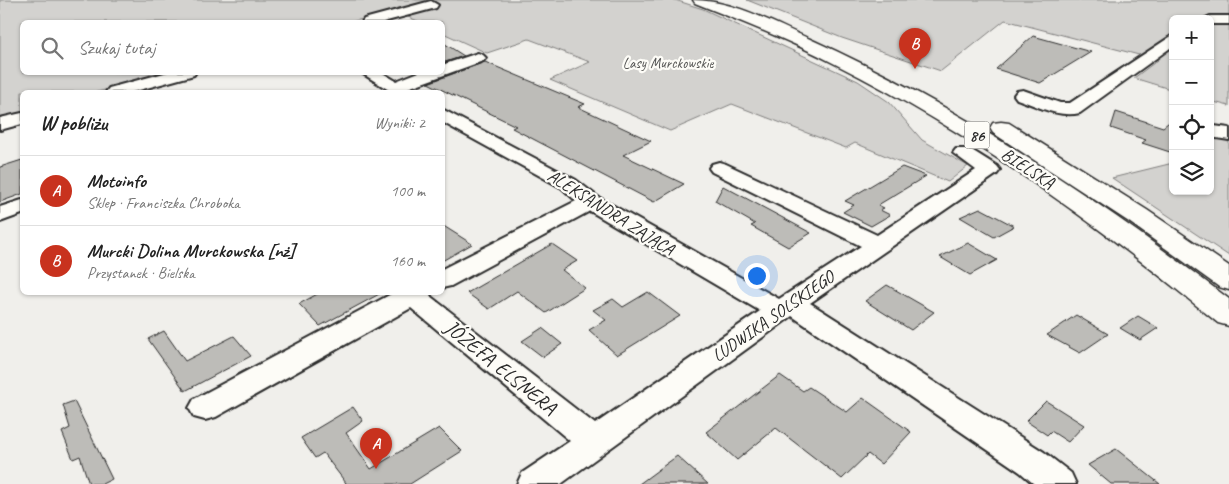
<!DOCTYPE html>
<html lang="pl">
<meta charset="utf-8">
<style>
:root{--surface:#fff;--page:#f6f6f6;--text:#222;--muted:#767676;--line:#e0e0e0;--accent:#c8321e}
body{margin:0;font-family:Caveat,sans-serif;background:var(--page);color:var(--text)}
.controls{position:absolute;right:15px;top:15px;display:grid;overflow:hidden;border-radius:8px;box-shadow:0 1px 4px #0004}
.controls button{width:45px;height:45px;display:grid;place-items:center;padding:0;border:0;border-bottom:1px solid var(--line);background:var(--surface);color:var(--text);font:25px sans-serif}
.you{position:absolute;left:756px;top:275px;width:18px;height:18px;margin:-12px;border:4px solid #fff;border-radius:50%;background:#1a73e8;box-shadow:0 0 0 8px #1a73e833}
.badge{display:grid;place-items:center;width:32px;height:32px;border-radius:50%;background:var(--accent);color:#fff;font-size:16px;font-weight:700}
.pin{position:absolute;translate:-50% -41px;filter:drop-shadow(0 1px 2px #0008)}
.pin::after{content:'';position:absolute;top:26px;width:18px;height:15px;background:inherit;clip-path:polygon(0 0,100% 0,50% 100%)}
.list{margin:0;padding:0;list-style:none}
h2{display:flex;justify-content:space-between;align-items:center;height:65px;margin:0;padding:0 20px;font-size:21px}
h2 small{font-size:16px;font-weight:400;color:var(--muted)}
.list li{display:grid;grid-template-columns:32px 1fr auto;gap:15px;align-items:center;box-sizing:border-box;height:70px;padding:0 20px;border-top:1px solid var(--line)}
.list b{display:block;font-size:19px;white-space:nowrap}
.list p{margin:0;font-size:16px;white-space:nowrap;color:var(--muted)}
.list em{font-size:16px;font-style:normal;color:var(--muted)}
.icon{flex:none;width:28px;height:28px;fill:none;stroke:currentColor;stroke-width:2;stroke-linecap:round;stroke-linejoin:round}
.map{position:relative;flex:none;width:1229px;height:484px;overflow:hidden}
.search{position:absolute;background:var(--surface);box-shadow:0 1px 4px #0004;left:20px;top:20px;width:425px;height:55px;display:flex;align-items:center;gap:12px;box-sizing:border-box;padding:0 18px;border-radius:8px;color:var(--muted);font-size:19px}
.panel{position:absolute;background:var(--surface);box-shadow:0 1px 4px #0004;left:20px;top:90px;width:425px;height:205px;border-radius:8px}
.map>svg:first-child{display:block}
.green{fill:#d3d2cf;stroke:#7f7e7d}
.building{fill:#bdbcb8;stroke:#2b2b2b}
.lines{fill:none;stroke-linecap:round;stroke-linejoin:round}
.minor-casing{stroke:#2b2b2b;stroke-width:4}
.major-casing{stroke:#2b2b2b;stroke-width:3}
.minor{fill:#fdfcf7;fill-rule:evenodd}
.major{fill:#fdfcf7;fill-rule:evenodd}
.labels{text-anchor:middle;stroke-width:4.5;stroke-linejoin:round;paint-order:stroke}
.far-park-label{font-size:15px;fill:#555554;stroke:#fdfcf7}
.shield{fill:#fdfcf7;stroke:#6a6a68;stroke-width:1}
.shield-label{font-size:16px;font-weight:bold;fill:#2b2b2b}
.street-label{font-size:18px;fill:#2b2b2b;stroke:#fdfcf7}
.near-street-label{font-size:21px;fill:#2b2b2b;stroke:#fdfcf7}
</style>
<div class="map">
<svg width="1229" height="484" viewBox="0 0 1229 484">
<rect width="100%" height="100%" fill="#f0efeb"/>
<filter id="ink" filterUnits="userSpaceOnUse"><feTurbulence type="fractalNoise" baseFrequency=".02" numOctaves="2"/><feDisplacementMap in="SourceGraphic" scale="10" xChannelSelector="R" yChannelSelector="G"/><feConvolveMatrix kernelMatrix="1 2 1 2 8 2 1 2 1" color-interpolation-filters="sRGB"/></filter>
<g filter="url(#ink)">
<g class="green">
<polygon points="0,0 675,0 703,9 858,81 889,102 922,140 968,166 948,182 855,143 846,148 732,104 670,131 550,80 590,62 529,39 487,53 443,33 442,22 420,22 394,11 351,22 22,22 22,72 170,73 97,92 22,92 22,113 0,119"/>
<polygon points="747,0 1229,0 1229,106 1210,101 1210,19 1173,19 1173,90 1134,78 1158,60 1005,20 941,71 842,38"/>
<polygon points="1210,135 1229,138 1229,256 1112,178 1173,163 1173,191 1210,191"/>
</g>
<g class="building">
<polygon points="1033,36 1091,52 1040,83 996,69"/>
<polygon points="442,42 464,56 442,63"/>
<polygon points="485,62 585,104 578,107 651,141 623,155 684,184 654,202 512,128 516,126 428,83"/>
<polygon points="1116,112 1163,127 1173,119 1173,153 1142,143 1146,140 1111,128"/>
<polygon points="22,160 22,194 0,202 0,167"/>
<polygon points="902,167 926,176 878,205 884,208 880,210 890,215 871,226 843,212 854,205 845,201"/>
<polygon points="723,186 783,218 811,233 788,247 751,226 755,224 715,201"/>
<polygon points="980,208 1014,226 994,237 960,217"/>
<polygon points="442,225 472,244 442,261"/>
<polygon points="968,243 997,260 970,275 940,257"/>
<polygon points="552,244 577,261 562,270 585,288 546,313 517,291 489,309 467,293"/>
<polygon points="887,285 934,312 911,330 865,301"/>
<polygon points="321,292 383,292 320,326 299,304"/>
<polygon points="648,292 680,316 617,355 589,330 606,320 593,310 613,299 623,307"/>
<polygon points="1076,315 1108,334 1080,353 1047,335"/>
<polygon points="1138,316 1158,328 1140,340 1120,328"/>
<polygon points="542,328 562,344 543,357 522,341"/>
<polygon points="164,331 185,361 234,336 251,356 185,391 148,339"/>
<polygon points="780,375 803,391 809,387 847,412 863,398 911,432 881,464 868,454 842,479 776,428 737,460 706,432"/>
<polygon points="74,401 112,479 102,484 89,484 80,456 73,459 62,432 70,428 63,405"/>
<polygon points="1046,401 1084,425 1068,442 1051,431 1047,435 1026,421"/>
<polygon points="353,407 363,421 346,433 371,469 439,428 462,451 410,484 345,484 346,483 323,453 315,458 301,438"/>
<polygon points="1116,449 1160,484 1111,484 1088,465"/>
<polygon points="677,456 708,484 639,484"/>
</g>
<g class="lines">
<g class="minor-casing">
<g id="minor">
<polygon points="431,1 438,5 436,8 383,22 362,22 364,19"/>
<polygon points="1210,16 1229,16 1229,24 1210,24 1210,19 1204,19"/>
<path d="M1173,35v11l-93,67c-22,5 -43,-7 -63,-14l-3,-4 3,-4 6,-1 37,13h10z"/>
<polygon points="478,53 483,55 486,58 483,61 408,88 412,92 392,92 360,72 381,72 396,81 419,72 442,72 442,65"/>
<polygon points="168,72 196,72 194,75 132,92 106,92 109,88"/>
<polygon points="442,109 576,180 598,197 779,299 861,246 712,172 709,168 712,164 719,162 726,164 877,235 976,170 953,153 956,149 970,149 997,166 1000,170 997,174 810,303 1044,452 1071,473 1076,484 1034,484 1020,472 792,316 561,484 517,484 522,473 570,441 411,308 216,417 205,420 194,417 189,408 194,399 395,292 432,292 430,296 595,424 760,311 590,211 451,286 442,288 442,269 576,201 562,188 442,122"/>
<polygon points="22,113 22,124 0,130 0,118"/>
<polygon points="1214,126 1229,128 1229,140 1210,137 1210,127"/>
<polygon points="22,200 22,214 0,222 0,207"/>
</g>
</g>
<g class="major-casing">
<g id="major">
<path d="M693,0c40,0 80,23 117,39 151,68 287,160 419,260v27l-11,-3c-119,-98 -243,-188 -381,-258 -46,-24 -94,-43 -142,-62z"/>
<polygon points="1001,122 1009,123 1147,210 1229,266 1229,290 1219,287 1129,222 993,133 990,128 993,123"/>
</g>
</g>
<use href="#minor" class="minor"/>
<use href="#major" class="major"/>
</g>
</g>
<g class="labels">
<g class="far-park-label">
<text x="668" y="68">Lasy Murckowskie</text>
</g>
<rect class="shield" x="964.5" y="121.5" width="25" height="27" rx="4"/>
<g class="shield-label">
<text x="977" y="141">86</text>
</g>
<g class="street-label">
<text transform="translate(1028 168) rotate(33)" y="6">BIELSKA</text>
<text transform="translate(611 212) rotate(32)" y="6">ALEKSANDRA ZAJĄCA</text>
<text transform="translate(773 316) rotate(-35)" y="6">LUDWIKA SOLSKIEGO</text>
</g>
<g class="near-street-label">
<text transform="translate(501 367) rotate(39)" y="7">JÓZEFA ELSNERA</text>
</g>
</g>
</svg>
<div class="controls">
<button>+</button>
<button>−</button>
<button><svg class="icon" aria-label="locate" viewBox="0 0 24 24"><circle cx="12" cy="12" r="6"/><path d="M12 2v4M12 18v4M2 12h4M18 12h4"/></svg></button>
<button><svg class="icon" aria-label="layers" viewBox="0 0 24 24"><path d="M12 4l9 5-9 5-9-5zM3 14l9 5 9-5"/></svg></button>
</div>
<div class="you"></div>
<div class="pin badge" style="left:376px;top:469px">A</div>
<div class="pin badge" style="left:915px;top:69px">B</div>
<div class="search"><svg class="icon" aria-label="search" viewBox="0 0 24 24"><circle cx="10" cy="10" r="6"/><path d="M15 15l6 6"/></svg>Szukaj tutaj</div>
<section class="panel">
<h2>W pobliżu<small>Wyniki: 2</small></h2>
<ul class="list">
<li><span class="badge">A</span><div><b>Motoinfo</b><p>Sklep · Franciszka Chroboka</p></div><em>100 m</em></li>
<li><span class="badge">B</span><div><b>Murcki Dolina Murckowska [nż]</b><p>Przystanek · Bielska</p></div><em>160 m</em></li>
</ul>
</section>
</div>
